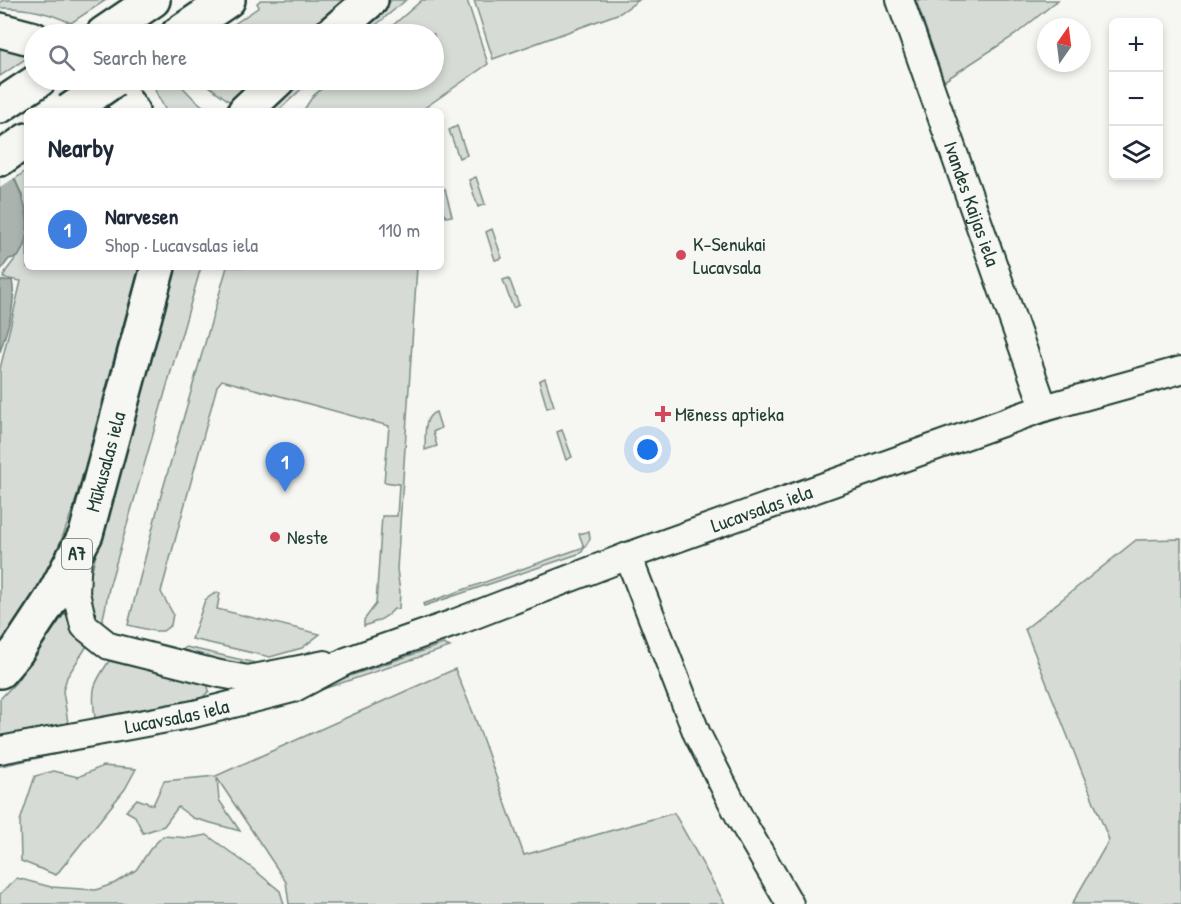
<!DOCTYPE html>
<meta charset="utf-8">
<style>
:root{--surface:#fff;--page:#f6f6f7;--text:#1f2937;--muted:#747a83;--line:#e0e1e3;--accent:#d1495b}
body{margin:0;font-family:"Patrick Hand",sans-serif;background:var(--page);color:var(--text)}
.controls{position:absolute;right:18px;top:18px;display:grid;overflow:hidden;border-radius:9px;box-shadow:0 3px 9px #0003}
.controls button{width:54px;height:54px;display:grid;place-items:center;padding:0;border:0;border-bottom:2px solid var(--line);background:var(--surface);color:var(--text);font:30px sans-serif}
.compass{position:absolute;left:1037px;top:18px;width:54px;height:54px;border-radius:50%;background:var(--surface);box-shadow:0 3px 9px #0003;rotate:14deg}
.you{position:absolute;left:648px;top:450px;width:21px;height:21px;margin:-15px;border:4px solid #fff;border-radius:50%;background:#1a73e8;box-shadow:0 0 0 9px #1a73e833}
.badge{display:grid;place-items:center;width:39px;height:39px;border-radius:50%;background:var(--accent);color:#fff;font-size:20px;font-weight:700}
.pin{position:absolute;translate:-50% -50px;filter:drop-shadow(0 2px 3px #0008)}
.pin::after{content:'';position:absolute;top:32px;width:21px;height:18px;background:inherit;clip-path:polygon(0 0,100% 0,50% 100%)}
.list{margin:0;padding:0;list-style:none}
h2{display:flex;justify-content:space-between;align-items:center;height:78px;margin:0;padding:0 24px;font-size:26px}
h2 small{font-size:20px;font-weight:400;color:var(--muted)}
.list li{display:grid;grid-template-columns:39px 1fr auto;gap:18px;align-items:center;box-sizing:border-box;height:84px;padding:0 24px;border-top:2px solid var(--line)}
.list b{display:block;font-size:22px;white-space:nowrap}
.list p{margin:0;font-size:20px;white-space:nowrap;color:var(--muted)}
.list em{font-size:20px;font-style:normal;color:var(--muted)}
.icon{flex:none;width:33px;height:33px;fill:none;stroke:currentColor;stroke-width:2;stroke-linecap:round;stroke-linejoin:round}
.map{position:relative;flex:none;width:1181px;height:904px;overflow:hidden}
.search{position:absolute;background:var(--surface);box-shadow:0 3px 9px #0003;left:24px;top:24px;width:420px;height:66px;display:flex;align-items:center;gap:15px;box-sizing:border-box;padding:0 21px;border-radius:33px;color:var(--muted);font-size:22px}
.panel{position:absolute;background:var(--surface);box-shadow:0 3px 9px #0003;left:24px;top:108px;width:420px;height:162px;border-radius:9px}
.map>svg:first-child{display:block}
.green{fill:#d6dbd6;stroke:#7a8c85;stroke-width:1.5}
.water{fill:#aab3ae;stroke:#72847d;stroke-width:1.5}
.pier{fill:#f6f6f2}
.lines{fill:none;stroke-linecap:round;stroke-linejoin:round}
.minor-casing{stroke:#1f3d34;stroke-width:30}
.highway-casing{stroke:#1f3d34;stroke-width:38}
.minor{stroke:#f6f6f2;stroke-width:26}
.highway{stroke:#f6f6f2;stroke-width:33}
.highway-bridge-casing{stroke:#1f3d34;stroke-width:38;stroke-linecap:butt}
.highway-bridge{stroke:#f6f6f2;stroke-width:33}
.poi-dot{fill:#d1495b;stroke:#f6f6f2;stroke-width:2}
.labels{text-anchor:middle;stroke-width:6;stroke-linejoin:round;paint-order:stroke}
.shield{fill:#f6f6f2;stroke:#60746d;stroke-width:1.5}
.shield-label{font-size:18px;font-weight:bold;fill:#1f3d34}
.street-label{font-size:20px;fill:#1f3d34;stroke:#f6f6f2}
.poi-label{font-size:20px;fill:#1f3d34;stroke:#f6f6f2;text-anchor:start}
</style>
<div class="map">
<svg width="1181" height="904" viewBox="0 0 1181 904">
<rect width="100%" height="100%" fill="#f6f6f2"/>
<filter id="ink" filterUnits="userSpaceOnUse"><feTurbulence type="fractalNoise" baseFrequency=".0167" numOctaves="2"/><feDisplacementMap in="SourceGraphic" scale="12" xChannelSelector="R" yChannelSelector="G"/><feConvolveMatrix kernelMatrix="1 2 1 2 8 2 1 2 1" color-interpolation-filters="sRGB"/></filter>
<g filter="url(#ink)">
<g class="green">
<path d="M4,0h102l-35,23c-23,-11 -46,-16 -71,-15v-6z"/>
<polygon points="261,0 355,0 312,34 220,34 259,7 257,3"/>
<polygon points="392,0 406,0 365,34 351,34"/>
<polygon points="422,0 467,0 488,64 420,111 303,111 313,96 332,80 434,80 434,34 383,34"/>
<polygon points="474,0 639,0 620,13 493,59"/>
<polygon points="916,0 1058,0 1015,35 944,81"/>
<polygon points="0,44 34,53 0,76"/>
<polygon points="162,80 176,80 193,98 209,111 166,111 155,90"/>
<polygon points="201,80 258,80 233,104"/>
<polygon points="298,80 311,80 278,111 265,111"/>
<polygon points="457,126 467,155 459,158 449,130"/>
<polygon points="27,170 27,229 22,195 15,179"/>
<polygon points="476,177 485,204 478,207 469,180"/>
<polygon points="445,189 452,216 446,217 441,209 441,190"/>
<polygon points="492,229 502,258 495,260 486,232"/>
<path d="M27,230v37h112l-63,232c-16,52 -42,102 -76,144v-274l21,-88 -18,-3 3,-7 19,-25z"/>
<path d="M176,267h25l-91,317c-4,15 -4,29 -10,43 -10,-15 -13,-30 -11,-47z"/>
<path d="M227,267h190l-20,302 3,23 -1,17h-5c-8,10 -19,13 -30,17v-6l12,-16 6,-88h15l2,-32 -15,-2 5,-56 -167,-46 -5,6 -56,206 12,22 -2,11 -8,6h-9l-26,-6 32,-126z"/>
<polygon points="509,278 519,305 513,308 503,280"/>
<polygon points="545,378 554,406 547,408 539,381"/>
<path d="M436,412l5,16 -8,4 4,14 -12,4c1,-13 -3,-33 11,-38z"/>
<polygon points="562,430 572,457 566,460 557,432"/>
<polygon points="589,531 590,539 581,553 424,606 423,604 584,547 579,534"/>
<polygon points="1181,539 1181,904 1072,904 1109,840 1025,629 1136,540"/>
<polygon points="215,593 220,593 217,609 320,634 302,648 270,657 192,639 205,600"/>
<polygon points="65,613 87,646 67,677 63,691 68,723 0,736 0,699 16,682"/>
<polygon points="443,644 450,647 266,708 213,722 100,745 99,740 297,694"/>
<polygon points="186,647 268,666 311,651 301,658 255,671 177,655"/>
<path d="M109,661l94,22 5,3 1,5 -7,7 -107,20c-4,-30 -2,-33 14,-57z"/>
<polygon points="455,669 474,715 524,855 674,813 725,904 289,904 286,882 217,778 219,800 240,831 193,818 178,807 164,826 143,833 135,816 126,811 137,799 153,805 164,781 216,776"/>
<polygon points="76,746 76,750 0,766 0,760"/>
<polygon points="103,766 136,769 125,789 56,875 21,861 20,821 35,776 54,771 78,777"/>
<polygon points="207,835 252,868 280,891 284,904 0,904 0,894 17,878 51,887 96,890 115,883 136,870 151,848 163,836 190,838"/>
</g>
<g class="water">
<path d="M0,152c18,31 40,72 18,105l-9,2 -9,12z"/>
<path d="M12,280c5,25 -5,49 -12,72v-71z"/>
</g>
<polygon class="pier" points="0,149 17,176 0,188"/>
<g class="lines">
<g class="minor-casing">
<g id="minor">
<path id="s1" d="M900,0l144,408"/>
<polyline points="78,554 76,593 84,626 109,646 220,674 248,679 325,664"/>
<polyline points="628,556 697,734 740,818 790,904"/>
<path id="s2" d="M0,750l194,-36 99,-25 53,-28 108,-38 174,-67 264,-94 152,-54 137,-38"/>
</g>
</g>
<g class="highway-casing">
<g id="highway">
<polyline points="0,30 34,39"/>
<polyline points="103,34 153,0"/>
<polyline points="178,34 228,0"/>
<polyline points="331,34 371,0"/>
<polyline points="110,80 132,111"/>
<polyline points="0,106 39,80"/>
<polyline points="245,111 278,80"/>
<polyline points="0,159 27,140"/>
<path id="s3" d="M0,671l17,-20 35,-53 34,-64 72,-267"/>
</g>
</g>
<use href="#minor" class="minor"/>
<use href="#highway" class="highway"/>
<g class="highway-bridge-casing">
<polyline id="highway-bridge" points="69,111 114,80"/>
</g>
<use href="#highway-bridge" class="highway-bridge"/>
</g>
</g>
<g class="poi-dot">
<circle cx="681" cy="255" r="6"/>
<path d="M660 405h6v6h6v6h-6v6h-6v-6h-6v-6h6z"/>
<circle cx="275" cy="537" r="6"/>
</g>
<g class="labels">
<rect class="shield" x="62" y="539" width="30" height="30" rx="4.5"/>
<g class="shield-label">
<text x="77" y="560">A7</text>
</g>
<g class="street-label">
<text dy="7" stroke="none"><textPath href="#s1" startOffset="216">Ivandes Kaijas iela</textPath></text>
<text dy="7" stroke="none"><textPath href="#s3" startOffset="237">Mūkusalas iela</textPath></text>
<text dy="7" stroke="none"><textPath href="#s2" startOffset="802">Lucavsalas iela</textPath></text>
<text dy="7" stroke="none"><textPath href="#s2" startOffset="180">Lucavsalas iela</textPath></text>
</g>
<g class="poi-label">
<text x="693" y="251">K-Senukai<tspan x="693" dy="23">Lucavsala</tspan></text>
<text x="675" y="421">Mēness aptieka</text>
<text x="287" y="544">Neste</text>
</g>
</g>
</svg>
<div class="controls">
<button>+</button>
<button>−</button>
<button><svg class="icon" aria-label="layers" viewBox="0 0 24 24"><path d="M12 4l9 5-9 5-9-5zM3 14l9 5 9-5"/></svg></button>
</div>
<svg class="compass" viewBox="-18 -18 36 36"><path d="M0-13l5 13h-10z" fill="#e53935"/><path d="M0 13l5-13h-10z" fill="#747a83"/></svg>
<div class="you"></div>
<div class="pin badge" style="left:285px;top:492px;background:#3f7fe0">1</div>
<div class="search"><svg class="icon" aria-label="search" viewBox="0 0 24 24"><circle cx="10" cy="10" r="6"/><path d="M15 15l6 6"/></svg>Search here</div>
<section class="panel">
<h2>Nearby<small></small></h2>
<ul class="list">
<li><span class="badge" style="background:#3f7fe0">1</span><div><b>Narvesen</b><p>Shop · Lucavsalas iela</p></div><em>110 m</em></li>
</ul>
</section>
</div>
